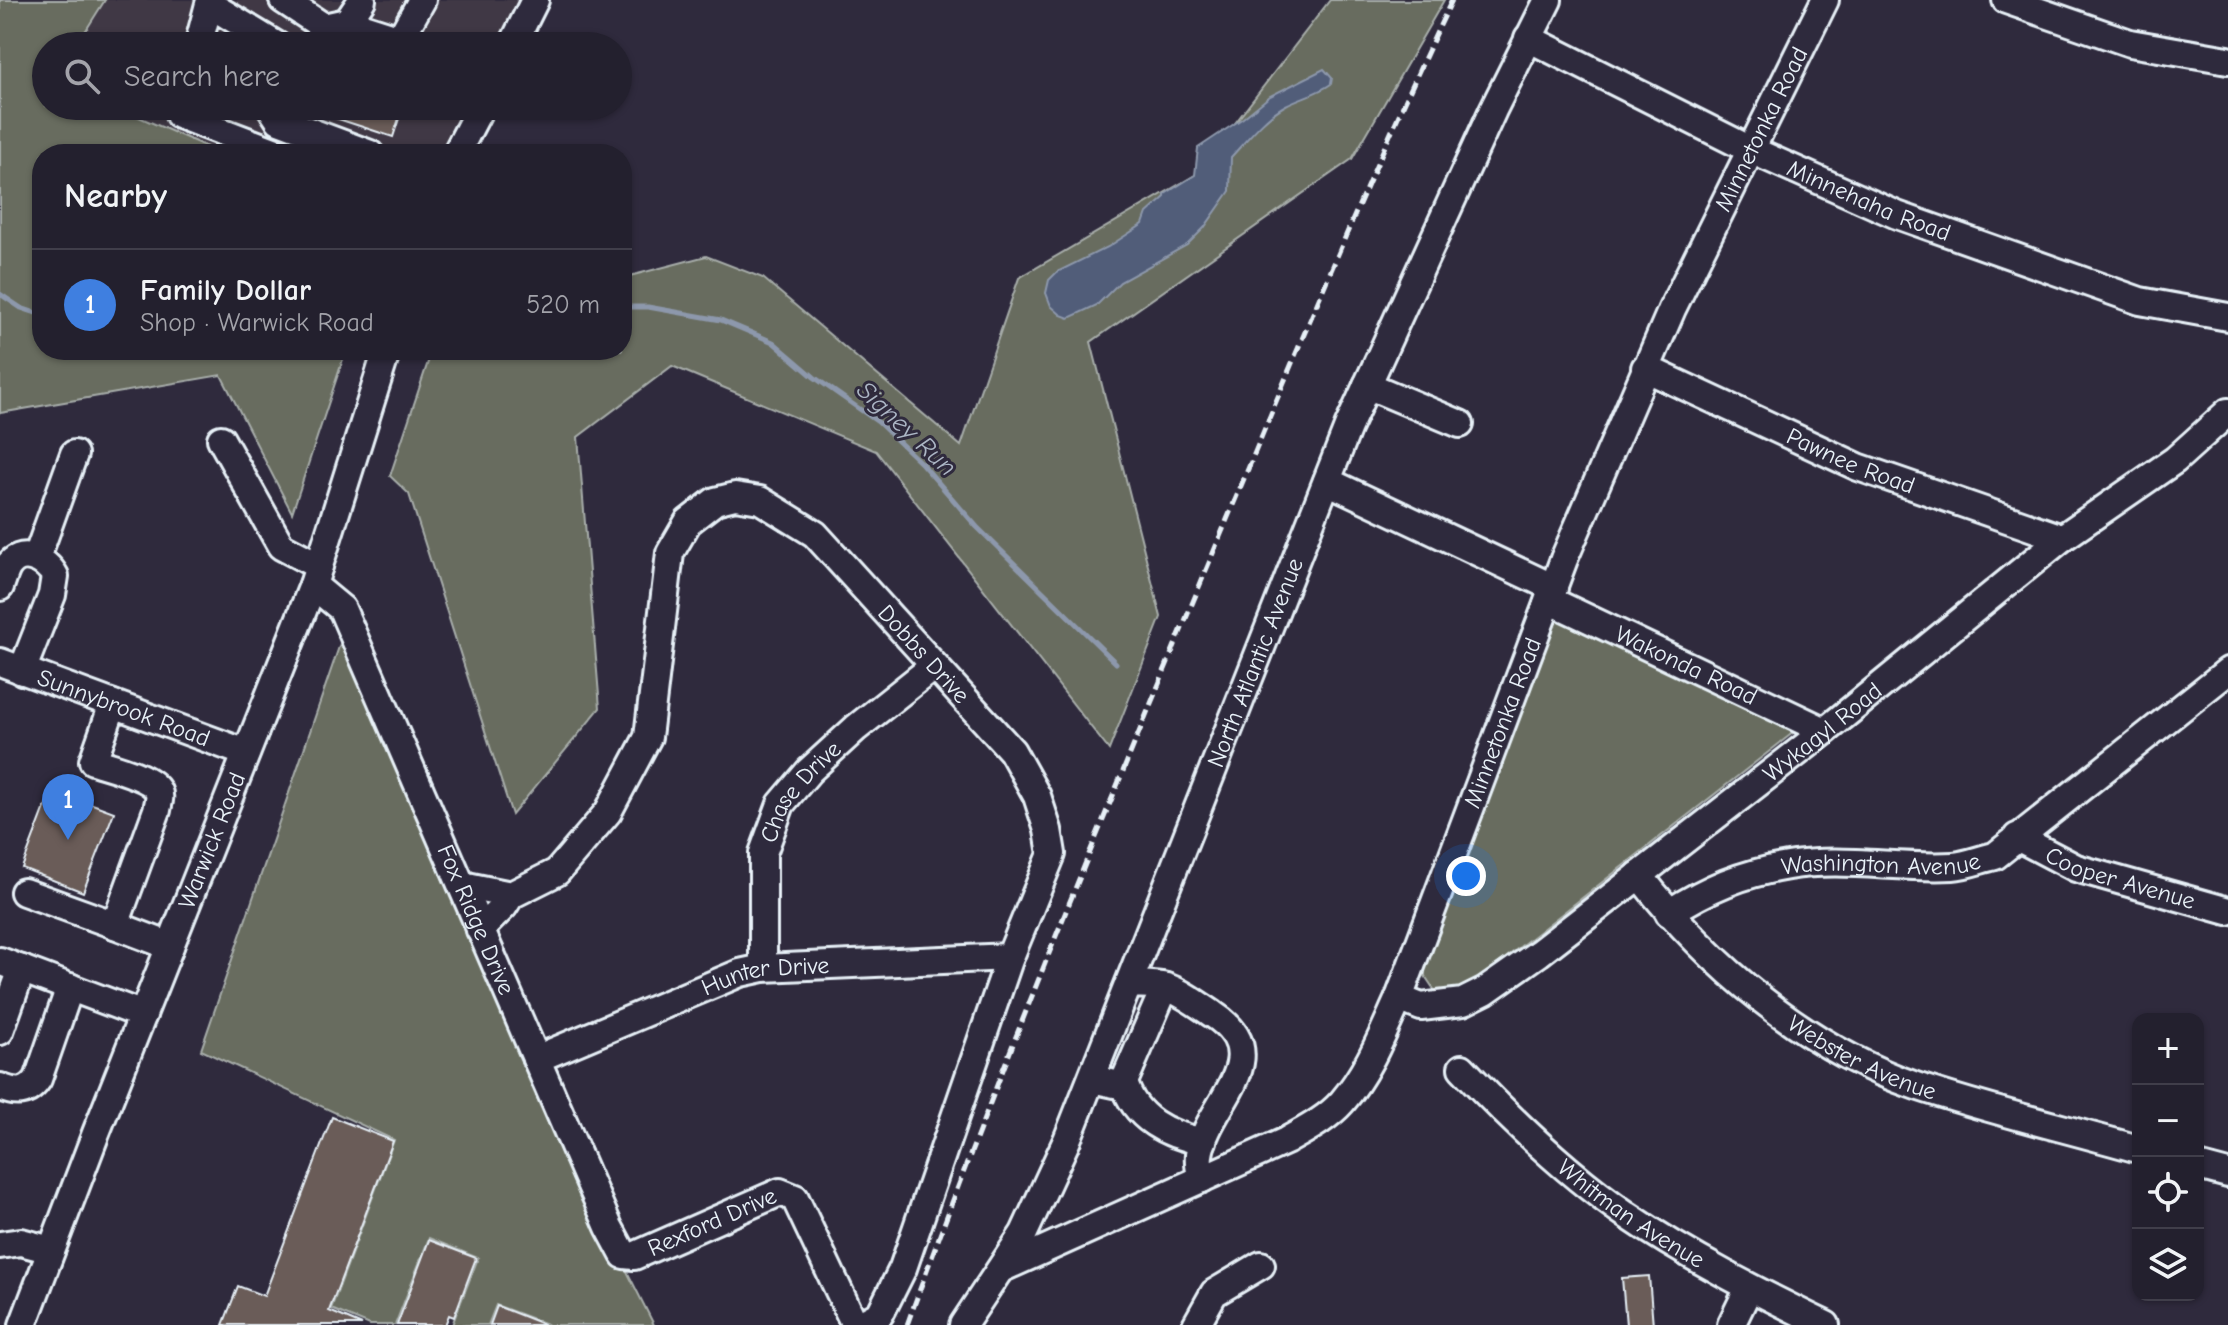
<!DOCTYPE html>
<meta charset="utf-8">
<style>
:root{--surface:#23202e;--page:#2b2836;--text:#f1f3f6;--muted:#a3a3aa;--line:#403e4a;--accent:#d93025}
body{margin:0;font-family:"Comic Neue",sans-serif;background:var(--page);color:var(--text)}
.controls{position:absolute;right:24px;bottom:24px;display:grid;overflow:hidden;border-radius:16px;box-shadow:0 2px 6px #0004}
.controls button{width:72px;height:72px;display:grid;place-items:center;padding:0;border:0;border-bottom:2px solid var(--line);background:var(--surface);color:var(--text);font:40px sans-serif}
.you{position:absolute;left:1466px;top:876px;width:28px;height:28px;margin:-20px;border:6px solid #fff;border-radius:50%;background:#1a73e8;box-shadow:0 0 0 12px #1a73e833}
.badge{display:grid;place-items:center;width:52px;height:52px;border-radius:50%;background:var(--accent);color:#fff;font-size:26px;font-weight:700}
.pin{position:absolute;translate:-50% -66px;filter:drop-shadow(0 2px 4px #0008)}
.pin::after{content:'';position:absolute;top:42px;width:28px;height:24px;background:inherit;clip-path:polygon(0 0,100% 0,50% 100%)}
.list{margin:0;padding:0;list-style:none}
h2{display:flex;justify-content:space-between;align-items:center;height:104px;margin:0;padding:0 32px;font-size:34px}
h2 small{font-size:26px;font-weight:400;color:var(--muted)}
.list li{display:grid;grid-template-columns:52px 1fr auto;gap:24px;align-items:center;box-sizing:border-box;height:112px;padding:0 32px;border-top:2px solid var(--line)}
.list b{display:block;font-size:30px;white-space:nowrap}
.list p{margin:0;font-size:26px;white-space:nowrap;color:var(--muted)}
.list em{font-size:26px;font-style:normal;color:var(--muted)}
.icon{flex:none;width:44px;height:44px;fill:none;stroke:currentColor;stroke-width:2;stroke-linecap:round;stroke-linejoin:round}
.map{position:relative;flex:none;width:2228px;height:1325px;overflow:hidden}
.search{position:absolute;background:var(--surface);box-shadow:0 2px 6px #0004;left:32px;top:32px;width:600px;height:88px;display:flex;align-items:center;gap:20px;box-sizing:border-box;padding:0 28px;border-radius:44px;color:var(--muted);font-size:30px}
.panel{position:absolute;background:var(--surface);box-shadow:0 2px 6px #0004;left:32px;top:144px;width:600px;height:216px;border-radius:32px}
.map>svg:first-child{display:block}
.built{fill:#413945}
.green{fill:#686c5e;stroke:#a8aeab;stroke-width:2}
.water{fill:#515d79;stroke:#8d98ac;stroke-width:2}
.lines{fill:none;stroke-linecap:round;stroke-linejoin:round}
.stream{stroke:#8d98ac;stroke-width:5}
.building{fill:#6a5c58;stroke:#e8f1f8;stroke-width:2}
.minor-casing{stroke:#e8f1f8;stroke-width:32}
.minor{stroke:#2f2a3d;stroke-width:26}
.rail{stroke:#e8f1f8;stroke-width:5;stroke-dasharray:12 6;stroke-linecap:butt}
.labels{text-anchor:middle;stroke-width:6;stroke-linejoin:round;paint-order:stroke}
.street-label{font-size:24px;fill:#e8f1f8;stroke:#2f2a3d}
.water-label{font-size:26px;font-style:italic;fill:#acb6c5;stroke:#2f2a3d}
</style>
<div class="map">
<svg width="2228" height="1325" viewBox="0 0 2228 1325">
<rect width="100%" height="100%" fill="#2f2a3d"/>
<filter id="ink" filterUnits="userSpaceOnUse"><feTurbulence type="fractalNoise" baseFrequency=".0125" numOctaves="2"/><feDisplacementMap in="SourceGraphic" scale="16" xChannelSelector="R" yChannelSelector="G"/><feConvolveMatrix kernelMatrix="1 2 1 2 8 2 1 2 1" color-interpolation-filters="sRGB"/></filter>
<g filter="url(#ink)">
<g class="built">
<polygon points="0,0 535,0 512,46 46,46"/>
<polygon points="114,106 481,106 456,154 223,154"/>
</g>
<g class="green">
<polygon points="0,0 105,0 76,46 46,46 46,106 114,106 223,154 42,154 42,350 346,350 292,513 221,375 0,413"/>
<polygon points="1330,0 1444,0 1352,159 1091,342 1161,617 1109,750 876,451 672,366 578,437 600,708 512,815 409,494 390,476 432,350 622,350 622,278 706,256 763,278 961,446 1019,278 1195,175"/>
<polygon points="1552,620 1575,622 1794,721 1794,732 1466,989 1449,995 1435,991 1425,976 1425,957 1529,694"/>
<polygon points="343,635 552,1122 654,1325 549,1325 496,1305 488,1325 452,1325 478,1258 429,1238 395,1325 370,1325 331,1309 394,1140 201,1050"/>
</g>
<path class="water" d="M1324,69l8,9 -1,6c-14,10 -30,13 -45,21 -22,12 -39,35 -55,52l-1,34 -26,37 -17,17 -67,37 -23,23 -28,13 -8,-3 -10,-9 -5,-13 3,-13 8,-8 51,-25 35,-23 4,-11 18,-16v-3l30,-19 3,-27 45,-30 27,-22z"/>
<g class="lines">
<g class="stream">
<polyline points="0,294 21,308 42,315"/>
<polyline points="622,307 648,307 721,320 773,342 814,377 878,422 922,464 977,527 1116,663"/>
</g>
</g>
<g class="building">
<polygon points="308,106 403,106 393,137 308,109"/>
<polygon points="52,789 114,812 83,892 22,868"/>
<polygon points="332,1117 393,1141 329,1311 362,1325 223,1325 238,1286 264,1296"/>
<polygon points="429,1240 476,1258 454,1317 449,1315 445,1325 397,1325"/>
<polygon points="1649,1276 1653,1325 1626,1325 1622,1278"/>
<polygon points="497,1306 543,1324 543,1325 490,1325"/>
</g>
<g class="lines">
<g class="minor-casing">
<g id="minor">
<polyline points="283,0 324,27 347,22"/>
<polyline points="362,0 347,22 400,39 411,46"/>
<polyline points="2006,0 2130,43 2228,60"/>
<path id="s1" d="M1528,38l223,112 146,65 243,86 88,16"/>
<polyline points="400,39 422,0"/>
<polyline points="198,46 209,4 278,46"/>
<polyline points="512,46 535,0"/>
<polyline points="181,106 179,115 281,154"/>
<polyline points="270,106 279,120 370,154"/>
<polyline points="456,154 481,106"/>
<path id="s2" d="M1645,368l213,99 204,71"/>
<polyline points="1367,385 1460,424"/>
<polyline points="221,439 281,546 319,566"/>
<polyline points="1327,481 1554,588"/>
<polyline points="37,557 74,454"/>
<path id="s3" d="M313,585l29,24 267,618 15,28 10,1 146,-64 15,6 60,127"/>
<path d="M0,587c2,-6 4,-13 7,-19 13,-22 39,-9 48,8l-3,19 -30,76"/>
<path id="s4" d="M1549,600l276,131"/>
<path id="s5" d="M0,662l246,91"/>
<path d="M113,704l-20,57c15,5 58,15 65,30 3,6 0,13 -1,19l-42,115 55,21"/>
<path id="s6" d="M2017,837l59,31 152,43"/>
<path id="s7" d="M1639,875c70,90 167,173 277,211 72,24 148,42 222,63"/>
<polyline points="462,885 511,895"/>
<polyline points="24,892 115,925"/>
<path id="s8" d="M1669,913c39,-25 72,-39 119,-47 54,-9 110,3 165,0 14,-1 28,-7 42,-10l233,-185"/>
<path id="s9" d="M480,930l24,-24 7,-11 46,-23 51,-60 40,-75 22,-184 18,-31 27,-21 20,-5 25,4 55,34 197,217 25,45 11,34 4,24 -42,103 -107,311 -23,46 -20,11"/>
<polyline points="0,961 143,1015"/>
<path id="s10" d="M763,968v-115l18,-49 28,-33 47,-43 78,-62"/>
<path d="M1129,984c11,1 26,0 37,3 16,5 33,18 48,28 65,43 -8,89 -15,140 -1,8 1,17 3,24"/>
<path id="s11" d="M1399,998l22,9 42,-5 22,-11 54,-38 286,-222 237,-193 113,-78 53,-48"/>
<polyline points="0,1031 22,969"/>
<path id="s12" d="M536,1059l204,-86 23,-5 247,-11"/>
<path id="s13" d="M1462,1068c50,53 105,106 165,147 63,43 131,77 199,110"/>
<polyline points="1092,1079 1115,1084 1124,1082 1165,987"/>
<path d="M1124,1082c10,36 44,54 79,59"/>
<path d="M0,1087c16,7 28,7 38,-8l32,-92"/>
<polyline points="2198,1166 2228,1174"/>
<polyline points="0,1245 21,1242 51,1250"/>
<path id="s14" d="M1001,1269l285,-128c19,-11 41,-22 56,-39 26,-30 41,-69 57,-104l165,-439 108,-250 153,-309"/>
<path id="s15" d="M23,1325l73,-192 217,-548 74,-235"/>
<path id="s16" d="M963,1325l61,-92 43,-93 281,-713 145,-317 55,-110"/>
<polyline points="1196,1325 1214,1293 1261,1265"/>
<polyline points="1731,1325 1749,1288"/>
</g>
</g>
<use href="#minor" class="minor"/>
<path class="rail" d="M907,1325c91,-253 194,-501 297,-750 80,-192 158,-386 248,-575"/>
</g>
</g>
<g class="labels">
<g class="street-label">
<text dy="8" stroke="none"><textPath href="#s14" startOffset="1442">Minnetonka Road</textPath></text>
<text dy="8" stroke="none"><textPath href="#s1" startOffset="378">Minnehaha Road</textPath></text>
<text dy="8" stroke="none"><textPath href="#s2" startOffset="226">Pawnee Road</textPath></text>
<text dy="8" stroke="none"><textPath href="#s9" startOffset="790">Dobbs Drive</textPath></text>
<text dy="8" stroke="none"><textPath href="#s16" startOffset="726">North Atlantic Avenue</textPath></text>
<text dy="8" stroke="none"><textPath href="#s4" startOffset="152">Wakonda Road</textPath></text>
<text dy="8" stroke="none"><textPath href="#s5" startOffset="132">Sunnybrook Road</textPath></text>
<text dy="8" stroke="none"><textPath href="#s14" startOffset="794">Minnetonka Road</textPath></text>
<text dy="8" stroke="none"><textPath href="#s11" startOffset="516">Wykagyl Road</textPath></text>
<text dy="8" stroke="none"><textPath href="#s10" startOffset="188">Chase Drive</textPath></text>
<text dy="8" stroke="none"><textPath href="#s15" startOffset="520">Warwick Road</textPath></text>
<text dy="8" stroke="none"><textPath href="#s8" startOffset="222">Washington Avenue</textPath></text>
<text dy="8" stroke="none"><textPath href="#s6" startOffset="112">Cooper Avenue</textPath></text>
<text dy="8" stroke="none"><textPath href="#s3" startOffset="376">Fox Ridge Drive</textPath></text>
<text dy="8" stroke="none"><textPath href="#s12" startOffset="246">Hunter Drive</textPath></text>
<text dy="8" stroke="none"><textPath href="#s7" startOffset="292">Webster Avenue</textPath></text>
<text dy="8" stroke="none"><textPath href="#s13" startOffset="224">Whitman Avenue</textPath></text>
<text dy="8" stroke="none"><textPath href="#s3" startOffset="838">Rexford Drive</textPath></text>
</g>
<g class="water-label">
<text transform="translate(907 428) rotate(43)" y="9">Signey Run</text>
</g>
</g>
</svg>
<div class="controls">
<button>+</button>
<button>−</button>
<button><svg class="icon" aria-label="locate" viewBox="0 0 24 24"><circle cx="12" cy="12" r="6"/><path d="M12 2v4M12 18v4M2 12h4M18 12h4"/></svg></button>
<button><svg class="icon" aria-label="layers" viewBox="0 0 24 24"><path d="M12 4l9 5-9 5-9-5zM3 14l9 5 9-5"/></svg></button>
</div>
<div class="you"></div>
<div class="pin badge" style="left:68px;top:840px;background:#3f7fe0">1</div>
<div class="search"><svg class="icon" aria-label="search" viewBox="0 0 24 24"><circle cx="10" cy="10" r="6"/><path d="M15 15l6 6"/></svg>Search here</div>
<section class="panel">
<h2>Nearby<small></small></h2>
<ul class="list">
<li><span class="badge" style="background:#3f7fe0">1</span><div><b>Family Dollar</b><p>Shop · Warwick Road</p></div><em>520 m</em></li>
</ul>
</section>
</div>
